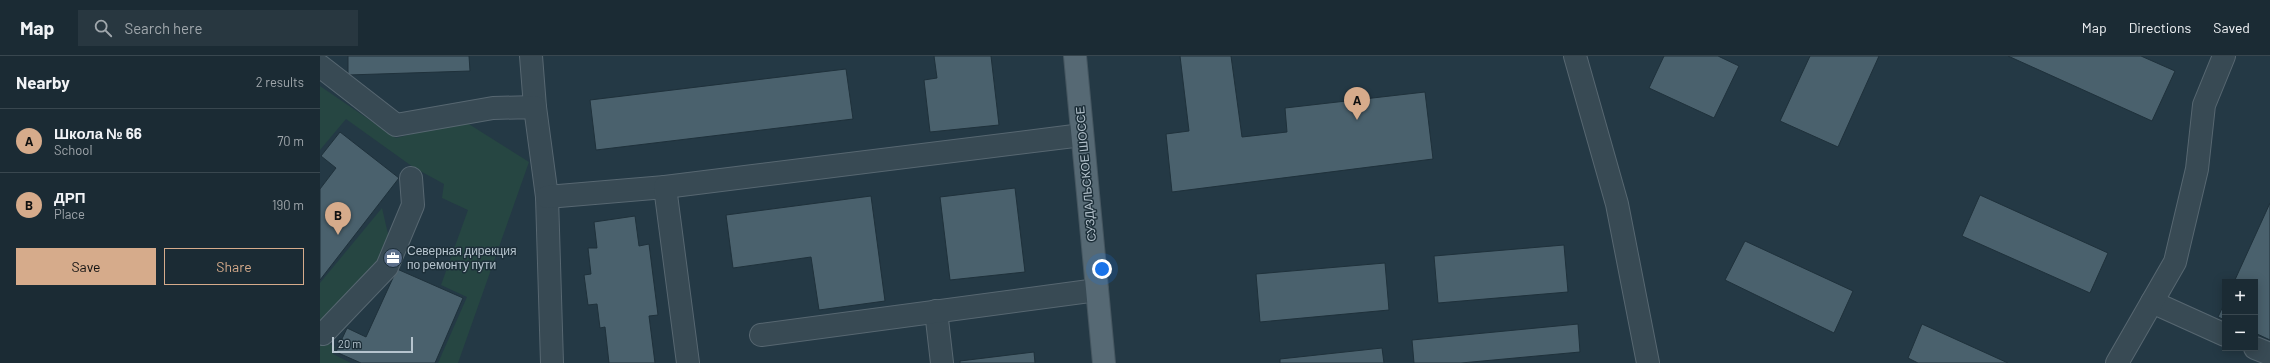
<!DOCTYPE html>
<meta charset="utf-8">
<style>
:root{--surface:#1b2b34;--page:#283740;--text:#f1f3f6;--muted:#a0a7ac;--line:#39474f;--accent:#d6ab8b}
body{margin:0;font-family:Barlow,sans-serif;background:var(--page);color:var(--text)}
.controls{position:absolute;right:12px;bottom:12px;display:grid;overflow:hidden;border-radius:0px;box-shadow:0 2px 10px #0003}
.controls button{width:36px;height:36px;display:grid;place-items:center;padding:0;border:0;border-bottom:1px solid var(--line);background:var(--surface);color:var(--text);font:20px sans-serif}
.scale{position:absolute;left:12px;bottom:10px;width:81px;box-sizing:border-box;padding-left:4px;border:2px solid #b6c4ce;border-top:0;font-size:11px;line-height:14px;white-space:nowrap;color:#b6c4ce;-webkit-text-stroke:3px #1d2f39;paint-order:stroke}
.you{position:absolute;left:782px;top:213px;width:14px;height:14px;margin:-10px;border:3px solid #fff;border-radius:50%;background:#1a73e8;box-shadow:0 0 0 6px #1a73e833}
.badge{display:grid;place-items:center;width:26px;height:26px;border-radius:50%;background:var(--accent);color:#111;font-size:13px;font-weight:700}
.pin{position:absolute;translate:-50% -33px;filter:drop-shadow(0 1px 2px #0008)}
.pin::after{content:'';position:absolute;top:21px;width:14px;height:12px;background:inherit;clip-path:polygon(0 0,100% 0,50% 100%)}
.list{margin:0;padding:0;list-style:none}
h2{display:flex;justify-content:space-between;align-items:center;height:52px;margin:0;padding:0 16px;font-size:17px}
h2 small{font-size:13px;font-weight:400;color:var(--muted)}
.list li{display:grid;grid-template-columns:26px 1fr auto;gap:12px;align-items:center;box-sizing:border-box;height:64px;padding:0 16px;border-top:1px solid var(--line)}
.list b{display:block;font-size:15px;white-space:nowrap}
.list p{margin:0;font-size:13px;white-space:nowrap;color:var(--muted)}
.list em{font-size:13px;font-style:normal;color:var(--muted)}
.actions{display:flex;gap:8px;padding:12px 16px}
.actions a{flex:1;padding:9px 0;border:1px solid var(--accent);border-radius:0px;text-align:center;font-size:14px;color:var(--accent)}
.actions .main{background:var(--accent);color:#111}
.icon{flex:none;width:22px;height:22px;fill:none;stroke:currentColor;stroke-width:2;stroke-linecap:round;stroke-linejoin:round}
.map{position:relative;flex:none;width:1950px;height:307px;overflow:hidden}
header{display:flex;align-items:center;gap:24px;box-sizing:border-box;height:56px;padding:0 20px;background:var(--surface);border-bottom:1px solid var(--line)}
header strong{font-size:19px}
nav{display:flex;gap:22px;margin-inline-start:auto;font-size:14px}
.search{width:280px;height:36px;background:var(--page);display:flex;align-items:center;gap:10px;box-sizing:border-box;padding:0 14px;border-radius:0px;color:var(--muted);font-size:15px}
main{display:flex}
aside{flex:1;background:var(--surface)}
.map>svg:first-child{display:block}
.green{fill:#264642}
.building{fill:#4a616d;stroke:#1f313b}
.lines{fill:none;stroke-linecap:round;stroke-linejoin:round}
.minor-casing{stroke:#576771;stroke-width:24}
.major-casing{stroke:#455660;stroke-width:24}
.minor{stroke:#384a54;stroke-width:22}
.major{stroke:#566974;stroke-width:22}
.labels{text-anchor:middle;stroke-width:3;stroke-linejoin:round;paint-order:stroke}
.street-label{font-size:12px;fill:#b6c4ce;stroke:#1d2f39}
.poi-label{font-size:12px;fill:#b6c4ce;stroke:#1d2f39;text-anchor:start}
</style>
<header>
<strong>Map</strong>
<div class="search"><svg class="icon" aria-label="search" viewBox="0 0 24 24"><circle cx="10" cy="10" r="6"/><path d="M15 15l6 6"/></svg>Search here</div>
<nav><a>Map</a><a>Directions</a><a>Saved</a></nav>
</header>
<main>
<aside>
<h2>Nearby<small>2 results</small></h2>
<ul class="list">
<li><span class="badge">A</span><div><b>Школа № 66</b><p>School</p></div><em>70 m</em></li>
<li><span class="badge">B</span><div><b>ДРП</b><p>Place</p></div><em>190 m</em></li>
</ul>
<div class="actions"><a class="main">Save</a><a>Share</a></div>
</aside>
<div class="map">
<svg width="1950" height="307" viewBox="0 0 1950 307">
<rect width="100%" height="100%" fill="#243945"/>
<g class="green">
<polygon points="0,30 76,82 144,65 209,106 138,307 118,307 147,241 121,229 148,154 122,142 124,128 93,111 26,63 0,94"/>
<polygon points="62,152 71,191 0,268 0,227"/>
<polygon points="0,282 15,291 13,298 31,307 0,307"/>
</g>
<g class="building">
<polygon points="28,0 149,0 150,15 28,19"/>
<polygon points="614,0 671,0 679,69 610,76 604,24 617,22"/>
<polygon points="860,0 911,0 922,81 967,76 965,52 1105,36 1113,103 852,136 846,78 869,75"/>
<polygon points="1344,0 1398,0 1419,10 1394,62 1329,32"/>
<polygon points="1490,0 1559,0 1518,91 1460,65"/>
<polygon points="1688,0 1821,0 1855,15 1832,65"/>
<polygon points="526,13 533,63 276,94 270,44"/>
<polygon points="20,76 79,122 0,224 0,133 16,112 1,100"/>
<polygon points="695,132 705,216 630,224 620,141"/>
<polygon points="1660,139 1788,197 1770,237 1642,180"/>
<polygon points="551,140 565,245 499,254 491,201 413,212 406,159"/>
<polygon points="1950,147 1950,284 1935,277 1935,226 1914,226"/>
<polygon points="315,160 319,190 329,188 338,259 329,260 335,307 289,307 285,271 280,272 277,248 268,249 264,219 271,218 268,192 277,192 274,166"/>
<polygon points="1425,185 1533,235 1514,277 1405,224"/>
<polygon points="1244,189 1248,236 1118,247 1114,200"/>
<polygon points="1065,207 1069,254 940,266 936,218"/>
<polygon points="77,213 143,242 115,307 41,307 16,296 27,272 46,281"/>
<polygon points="1905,246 1905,264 1898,261"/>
<polygon points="1258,268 1260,296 1141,307 1094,307 1092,284"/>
<polygon points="1602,268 1688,307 1598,307 1588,302"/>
<polygon points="1062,292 1064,307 960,307 960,303"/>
<polygon points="714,296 715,307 640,307 640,305"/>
</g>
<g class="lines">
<g class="minor-casing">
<g id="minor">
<polyline points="211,0 215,51"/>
<polyline points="1255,0 1297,148 1328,307"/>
<polyline points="0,10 76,69 173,52 215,51 227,141 232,307"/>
<polyline points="227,141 345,131"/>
<polyline points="1832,246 1905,279"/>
<polyline points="616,255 622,307"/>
<polyline points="0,276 3,278 67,211 93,149 91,122"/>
<polyline points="441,279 777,234"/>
<polyline points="1935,292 1950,298"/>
<polyline points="368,307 345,131 762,79"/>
<polyline points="1797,307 1855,206 1877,113 1884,49 1904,0"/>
</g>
</g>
<g class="major-casing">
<polyline id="major" points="755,0 784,307"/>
</g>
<use href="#minor" class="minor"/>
<use href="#major" class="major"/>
</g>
<defs>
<g id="office-disc" transform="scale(1)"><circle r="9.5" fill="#5c6f8a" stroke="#1d2f39"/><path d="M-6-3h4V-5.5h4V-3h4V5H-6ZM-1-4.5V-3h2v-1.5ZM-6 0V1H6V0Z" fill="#fff"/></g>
</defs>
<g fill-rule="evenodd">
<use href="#office-disc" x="73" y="202"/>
</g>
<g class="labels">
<g class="street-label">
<text transform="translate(766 118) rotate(-95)" y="4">СУЗДАЛЬСКОЕ ШОССЕ</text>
</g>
<g class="poi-label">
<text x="87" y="199">Северная дирекция<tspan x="87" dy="14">по ремонту пути</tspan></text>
</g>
</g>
</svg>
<div class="controls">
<button>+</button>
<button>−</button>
</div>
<div class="scale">20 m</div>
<div class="you"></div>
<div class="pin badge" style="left:1037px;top:64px">A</div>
<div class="pin badge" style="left:18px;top:179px">B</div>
</div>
</main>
